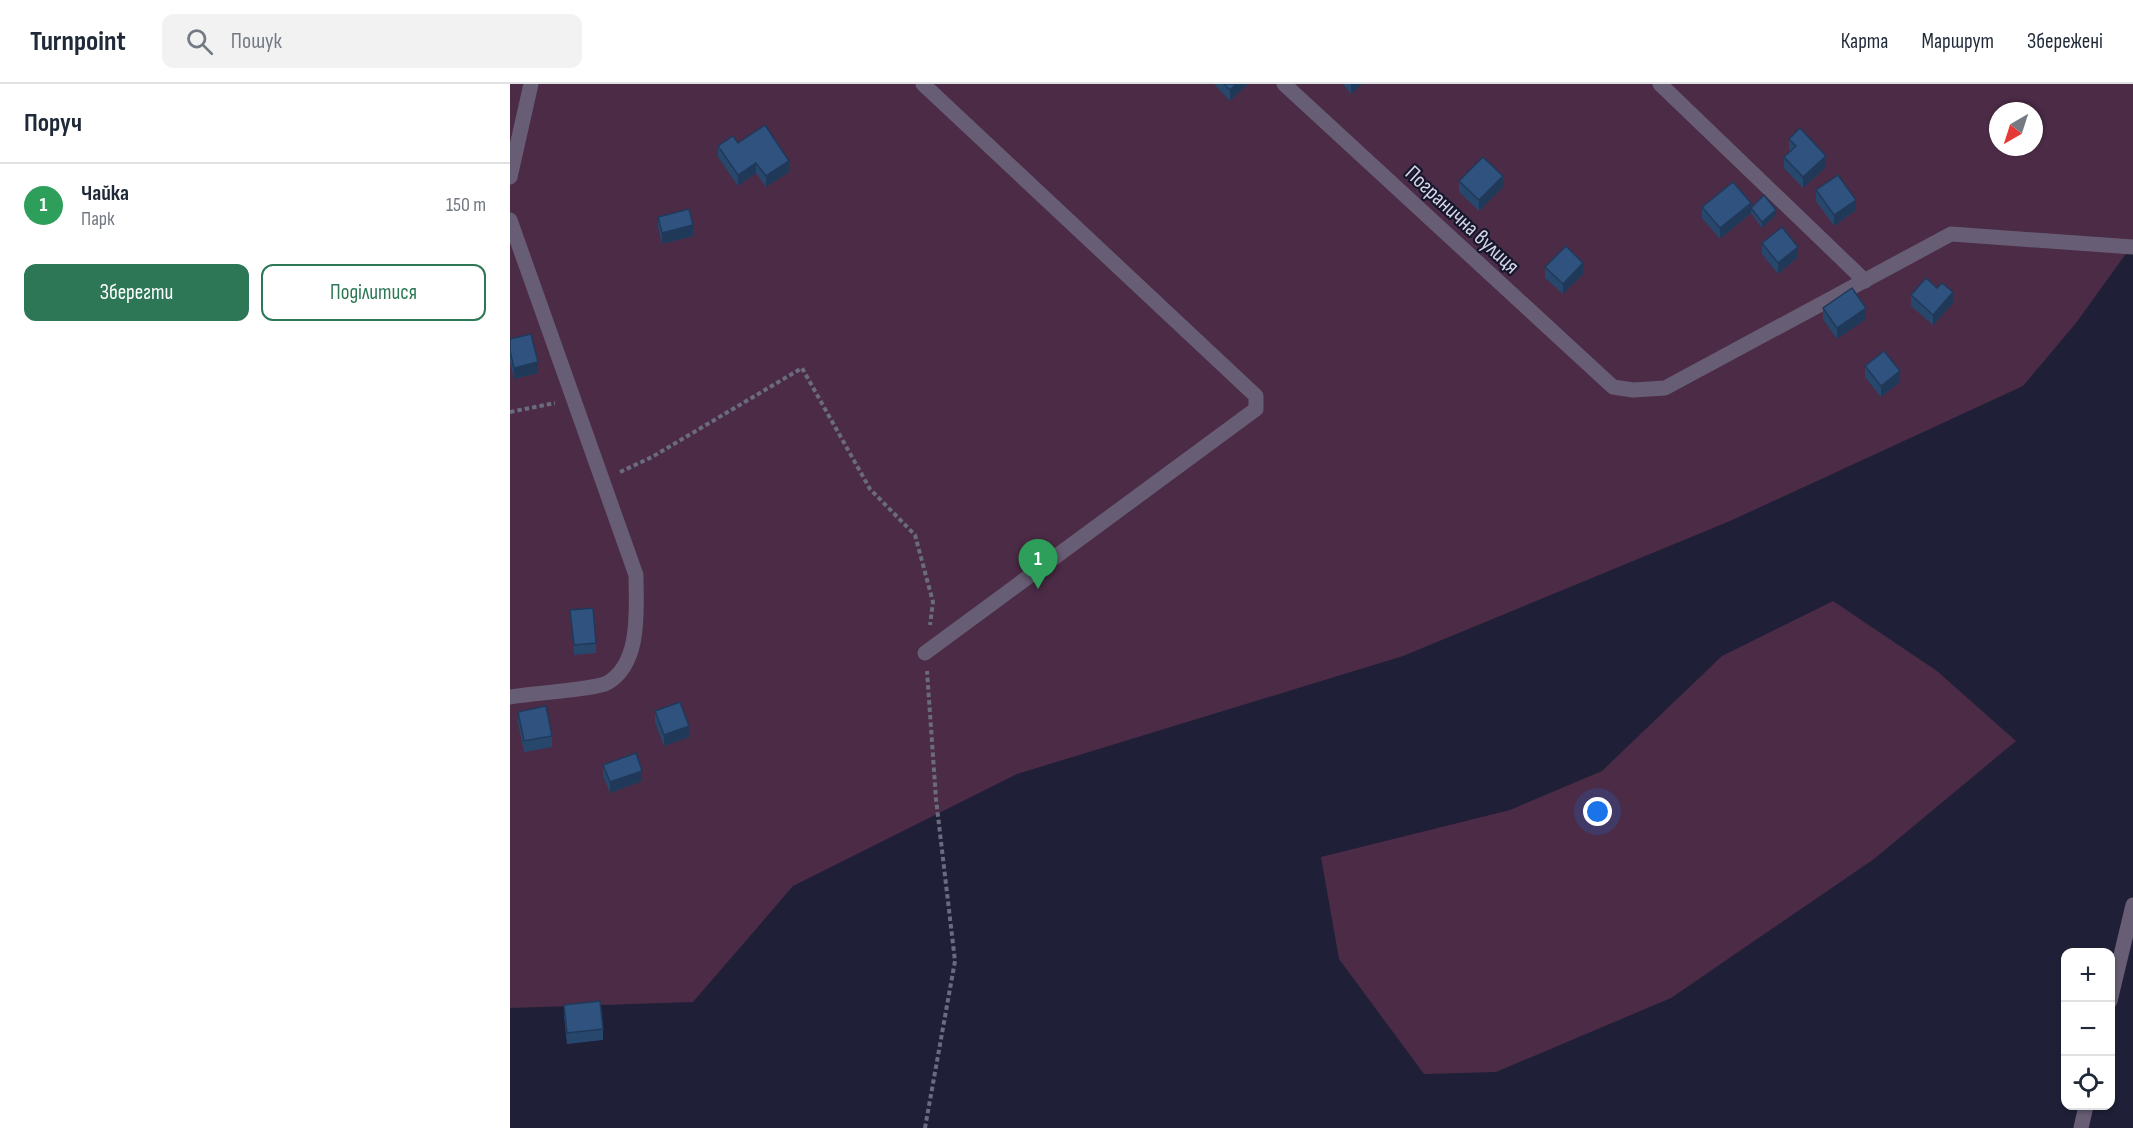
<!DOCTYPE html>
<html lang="uk">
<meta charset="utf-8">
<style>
:root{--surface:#fff;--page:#f2f2f3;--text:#1f2937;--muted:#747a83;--line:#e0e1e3;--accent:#2d7756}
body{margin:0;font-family:"Sofia Sans Condensed",sans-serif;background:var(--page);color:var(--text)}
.controls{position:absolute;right:18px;bottom:18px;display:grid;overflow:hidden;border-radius:12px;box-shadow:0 2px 4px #0004}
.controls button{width:54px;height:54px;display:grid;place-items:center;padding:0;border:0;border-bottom:2px solid var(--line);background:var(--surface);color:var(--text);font:30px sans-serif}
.compass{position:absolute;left:1479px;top:18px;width:54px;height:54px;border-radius:50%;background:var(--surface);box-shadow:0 2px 4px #0004;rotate:219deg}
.you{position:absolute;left:1088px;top:728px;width:21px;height:21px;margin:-15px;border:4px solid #fff;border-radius:50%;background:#1a73e8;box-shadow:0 0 0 9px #1a73e833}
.badge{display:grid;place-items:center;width:39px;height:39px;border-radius:50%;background:var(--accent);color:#fff;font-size:20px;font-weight:700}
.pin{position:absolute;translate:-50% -50px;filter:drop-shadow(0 2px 3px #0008)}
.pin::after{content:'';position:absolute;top:32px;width:21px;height:18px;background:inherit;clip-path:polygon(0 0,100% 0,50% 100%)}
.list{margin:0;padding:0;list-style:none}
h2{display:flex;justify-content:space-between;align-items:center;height:78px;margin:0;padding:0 24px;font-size:26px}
h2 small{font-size:20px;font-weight:400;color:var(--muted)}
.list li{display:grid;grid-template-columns:39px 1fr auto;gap:18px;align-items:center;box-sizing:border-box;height:84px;padding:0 24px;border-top:2px solid var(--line)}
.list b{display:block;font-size:22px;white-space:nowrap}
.list p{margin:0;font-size:20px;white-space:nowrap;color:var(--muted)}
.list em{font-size:20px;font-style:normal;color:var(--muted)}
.actions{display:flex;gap:12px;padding:18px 24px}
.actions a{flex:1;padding:14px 0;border:2px solid var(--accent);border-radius:12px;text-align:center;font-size:21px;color:var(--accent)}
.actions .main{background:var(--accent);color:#fff}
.icon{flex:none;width:33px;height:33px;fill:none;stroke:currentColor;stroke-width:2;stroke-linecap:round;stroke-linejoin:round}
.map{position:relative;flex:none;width:1623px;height:1044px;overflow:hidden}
header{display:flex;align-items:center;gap:36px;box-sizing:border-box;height:84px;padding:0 30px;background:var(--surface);border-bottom:2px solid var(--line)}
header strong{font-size:28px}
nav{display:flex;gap:33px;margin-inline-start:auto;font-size:21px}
.search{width:420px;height:54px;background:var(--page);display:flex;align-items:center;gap:15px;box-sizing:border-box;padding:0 21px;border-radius:12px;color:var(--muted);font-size:22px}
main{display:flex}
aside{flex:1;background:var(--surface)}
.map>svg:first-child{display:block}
.green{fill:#4b2b46;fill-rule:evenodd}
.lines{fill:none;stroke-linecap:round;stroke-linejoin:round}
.path{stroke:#6a6b7f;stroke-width:4;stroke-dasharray:4.5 3;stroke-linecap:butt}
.minor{stroke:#675d74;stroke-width:15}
.wall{fill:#28476d}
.shaded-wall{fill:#213959}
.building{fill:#2f527f;stroke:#213959;stroke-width:1.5}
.labels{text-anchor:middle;stroke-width:4.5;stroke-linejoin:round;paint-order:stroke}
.street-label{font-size:22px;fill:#d5d6e6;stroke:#16172d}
</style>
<header>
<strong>Turnpoint</strong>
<div class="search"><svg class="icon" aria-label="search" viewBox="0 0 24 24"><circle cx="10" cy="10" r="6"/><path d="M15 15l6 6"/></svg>Пошук</div>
<nav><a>Карта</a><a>Маршрут</a><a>Збережені</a></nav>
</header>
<main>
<aside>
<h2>Поруч<small></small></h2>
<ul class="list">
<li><span class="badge" style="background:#2e9e5b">1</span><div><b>Чайка</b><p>Парк</p></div><em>150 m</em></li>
</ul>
<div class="actions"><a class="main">Зберегти</a><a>Поділитися</a></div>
</aside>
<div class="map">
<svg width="1623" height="1044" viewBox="0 0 1623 1044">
<rect width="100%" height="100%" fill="#1f2037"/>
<g class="green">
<path d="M0,0h1623v160l-57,79 -53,63 -293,135 -327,135 -386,118 -224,112 -100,116 -183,6zM1488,27h36v36h-36z"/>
<polygon points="1323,517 1427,587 1506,657 1364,775 1161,914 986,988 914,990 829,875 811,773 1000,726 1092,687 1212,572"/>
</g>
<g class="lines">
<g class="path">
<polyline points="0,328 45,319"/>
<polyline points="110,388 142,373 292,284 360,405 405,451 423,518 420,541"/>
<polyline points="415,1044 445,877 426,715 417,587"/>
</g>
<g class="minor">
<polyline points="413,0 746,312 746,325 415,569"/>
<polyline points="774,0 1103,303 1123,306 1155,304 1441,150 1623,163"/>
<polyline points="1150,0 1355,197"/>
<polyline points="0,93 21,0"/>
<path d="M0,136l126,355c0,33 6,88 -29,108 -10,6 -80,11 -97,14"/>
<polyline points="1600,917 1623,821"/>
<polyline points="1571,1044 1576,1022"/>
</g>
</g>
<g class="wall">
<polygon points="704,0 738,0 720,17"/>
<polygon points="833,0 852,0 841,10"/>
<polygon points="1279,55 1316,83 1293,104 1274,84 1274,73 1280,67 1279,66"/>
<polygon points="228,59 279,88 256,103 246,89 228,102 208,73 208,62"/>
<polygon points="949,97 993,103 969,127 949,108"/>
<polygon points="1306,106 1346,126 1324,142 1306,117"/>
<polygon points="1192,123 1241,124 1266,131 1252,144 1241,129 1210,155 1192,134"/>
<polygon points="148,133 183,152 152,160 148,143"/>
<polygon points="1252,159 1288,173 1268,190 1252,170"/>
<polygon points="1035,183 1073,190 1053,210 1035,194"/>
<polygon points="1427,204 1443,219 1423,241 1401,222 1401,211"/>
<polygon points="1313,224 1356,235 1327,255 1313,235"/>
<polygon points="0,255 28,289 4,295 0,278"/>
<polygon points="1355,282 1390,298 1371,313 1355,293"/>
<polygon points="60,526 86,559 86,569 64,571"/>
<polygon points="145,627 179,653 154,662 145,638"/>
<polygon points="8,628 42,652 42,663 14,668 8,639"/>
<polygon points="93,681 132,697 100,709 93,692"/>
<polygon points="54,921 93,945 93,956 57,960 54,932"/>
</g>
<g class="shaded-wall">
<polygon points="726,0 738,0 720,17 720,6"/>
<polygon points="841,0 852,0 841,10"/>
<polygon points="1316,72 1316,83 1293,104 1293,93"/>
<polygon points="279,77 279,88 256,103 256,92"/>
<polygon points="246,79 246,89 228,102 228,91"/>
<polygon points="993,92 993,103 969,127 969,116"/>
<polygon points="1346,116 1346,126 1324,142 1324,131"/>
<polygon points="1241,119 1241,129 1210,155 1210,144"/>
<polygon points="1266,126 1266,131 1252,144 1252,138"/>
<polygon points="183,141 183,152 152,160 152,149"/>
<polygon points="1288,163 1288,173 1268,190 1268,179"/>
<polygon points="1073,179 1073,190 1053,210 1053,200"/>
<polygon points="1443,208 1443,219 1423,241 1423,231"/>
<polygon points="1356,224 1356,235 1327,255 1327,244"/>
<polygon points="28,278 28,289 4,295 4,284"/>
<polygon points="1390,287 1390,298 1371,313 1371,302"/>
<polygon points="179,642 179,653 154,662 154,651"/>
<polygon points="132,687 132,697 100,709 100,698"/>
</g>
<g class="building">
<polygon points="714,0 726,0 720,6"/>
<polygon points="255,41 279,77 256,92 246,79 228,91 208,62 223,52 228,59"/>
<polygon points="1290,44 1316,72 1293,93 1274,73 1286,62 1279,55"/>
<polygon points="973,73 993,92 969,116 949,97"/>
<polygon points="1328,91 1346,116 1324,131 1306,106"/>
<polygon points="1223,98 1241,119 1210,144 1192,123"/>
<polygon points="1254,111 1266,126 1252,138 1241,124"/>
<polygon points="179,125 183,141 152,149 148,133"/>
<polygon points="1272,143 1288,163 1268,179 1252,159"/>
<polygon points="1056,162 1073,179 1053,200 1035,183"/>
<polygon points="1416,194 1427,204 1432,199 1443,208 1423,231 1401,211"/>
<polygon points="1342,204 1356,224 1327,244 1313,224"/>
<polygon points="21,250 28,278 4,284 0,267 0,255"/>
<polygon points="1374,267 1390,287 1371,302 1355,282"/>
<polygon points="83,524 86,559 64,561 60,526"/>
<polygon points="170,618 179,642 154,651 145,627"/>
<polygon points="36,622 42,652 14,657 8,628"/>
<polygon points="126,669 132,687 100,698 93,681"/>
<polygon points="90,917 93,945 57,949 54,921"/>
</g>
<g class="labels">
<g class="street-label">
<text transform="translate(953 135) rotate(43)" y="8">Погранична вулиця</text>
</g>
</g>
</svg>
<div class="controls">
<button>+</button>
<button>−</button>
<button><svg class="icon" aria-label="locate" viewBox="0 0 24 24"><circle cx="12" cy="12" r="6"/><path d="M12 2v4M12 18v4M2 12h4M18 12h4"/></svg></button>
</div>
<svg class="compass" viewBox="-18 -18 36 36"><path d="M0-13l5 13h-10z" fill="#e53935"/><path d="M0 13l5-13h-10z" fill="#747a83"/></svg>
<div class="you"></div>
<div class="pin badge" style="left:528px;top:505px;background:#2e9e5b">1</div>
</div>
</main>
